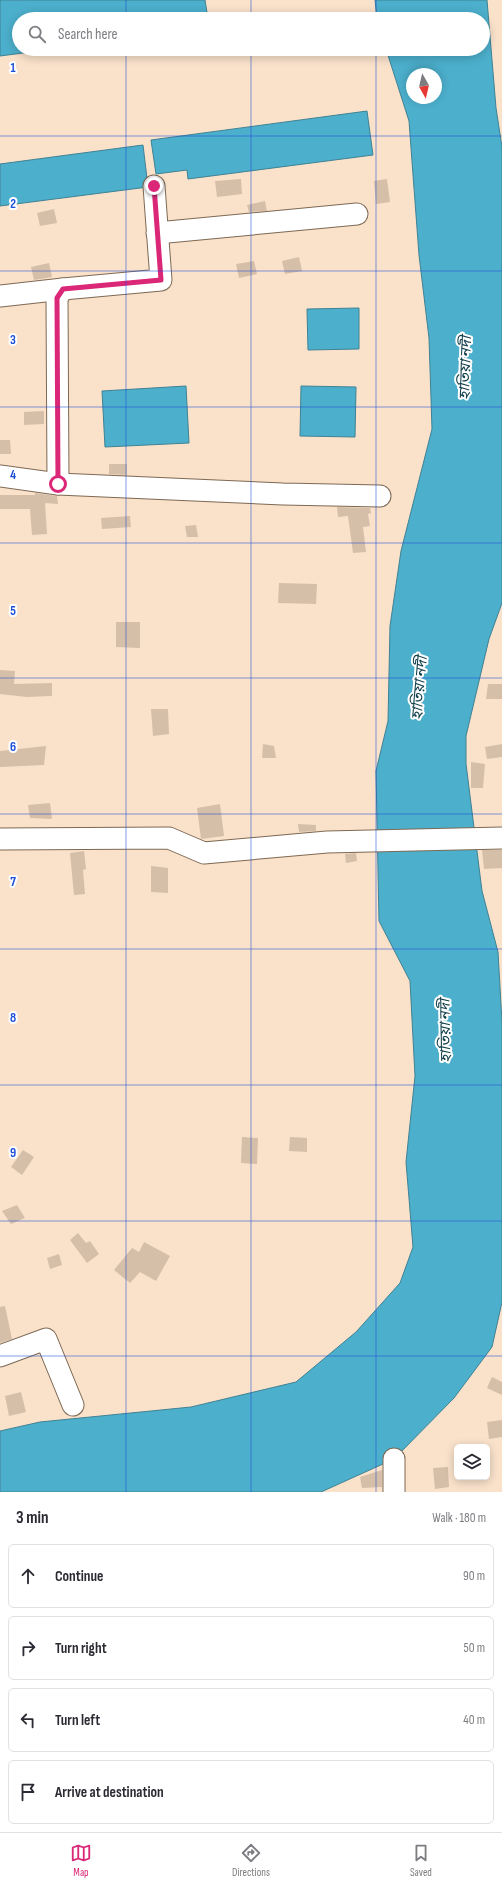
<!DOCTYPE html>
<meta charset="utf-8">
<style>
:root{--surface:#fff;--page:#f7f7f7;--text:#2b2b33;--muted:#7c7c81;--line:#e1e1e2;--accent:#db2777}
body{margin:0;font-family:"Sofia Sans Condensed","Noto Sans Bengali",sans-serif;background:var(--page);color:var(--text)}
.controls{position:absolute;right:12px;bottom:12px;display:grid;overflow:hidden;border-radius:6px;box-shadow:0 2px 10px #0003}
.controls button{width:36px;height:36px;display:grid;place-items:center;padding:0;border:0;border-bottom:1px solid var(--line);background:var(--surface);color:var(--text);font:20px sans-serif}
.compass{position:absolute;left:406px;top:68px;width:36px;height:36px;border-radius:50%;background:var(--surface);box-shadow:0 2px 10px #0003;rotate:172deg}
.stop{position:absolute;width:12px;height:12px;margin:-9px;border:3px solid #db2777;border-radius:50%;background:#fff}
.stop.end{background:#db2777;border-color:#fff;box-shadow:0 1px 4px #0008}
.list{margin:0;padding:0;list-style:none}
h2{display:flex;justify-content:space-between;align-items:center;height:52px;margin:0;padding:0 16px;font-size:17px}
h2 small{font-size:13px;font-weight:400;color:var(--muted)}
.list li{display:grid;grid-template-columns:26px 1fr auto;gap:12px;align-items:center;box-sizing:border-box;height:64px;margin:0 8px 8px;padding:0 8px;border:1px solid var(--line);border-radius:6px}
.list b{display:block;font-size:15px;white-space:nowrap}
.list em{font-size:13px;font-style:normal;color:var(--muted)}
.icon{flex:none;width:22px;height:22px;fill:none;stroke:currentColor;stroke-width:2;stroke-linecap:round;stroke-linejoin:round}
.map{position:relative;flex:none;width:502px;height:1492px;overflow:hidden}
.search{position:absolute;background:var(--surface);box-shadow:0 2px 10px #0003;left:12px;right:12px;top:12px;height:44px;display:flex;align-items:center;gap:10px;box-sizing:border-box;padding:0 14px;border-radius:22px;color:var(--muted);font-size:15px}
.sheet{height:340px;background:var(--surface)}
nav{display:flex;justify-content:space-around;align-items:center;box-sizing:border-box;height:56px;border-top:1px solid var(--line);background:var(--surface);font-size:11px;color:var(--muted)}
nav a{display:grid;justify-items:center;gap:2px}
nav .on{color:var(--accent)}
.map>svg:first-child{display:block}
.water{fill:#4cafcc;stroke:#3f8294;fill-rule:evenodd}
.building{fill:#d6bfa9}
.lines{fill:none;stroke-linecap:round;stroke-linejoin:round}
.minor-casing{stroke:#7d6954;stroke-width:23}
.minor{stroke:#fff;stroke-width:21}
.route{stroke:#db2777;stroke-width:5}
.grid{fill:none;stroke:#1d4ed8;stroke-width:1;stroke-opacity:0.55}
.labels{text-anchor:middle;stroke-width:4;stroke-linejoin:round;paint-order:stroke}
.water-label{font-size:15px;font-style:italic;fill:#13404c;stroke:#fff}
.grid-label{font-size:13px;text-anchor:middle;font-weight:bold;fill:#1d4ed8;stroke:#fff;stroke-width:4;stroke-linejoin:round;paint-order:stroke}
</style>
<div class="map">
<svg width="502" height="1492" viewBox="0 0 502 1492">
<rect width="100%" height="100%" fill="#f9e1ca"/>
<g class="water">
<polygon points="0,0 205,0 208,19 19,19 19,49 54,49 0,56"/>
<path d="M375,0h112l9,108 6,39v456l-13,36 -23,97v28l16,127 16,61 4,70v280l-10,45 -38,51 -60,61 -73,33h-321v-61l40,-9 151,-15 105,-25 60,-50 44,-49 13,-36 -7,-85 9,-86 -5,-95 -31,-60 -3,-150 12,-50 2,-95 11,-75 31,-122 -3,-91 -10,-83 -10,-134 -23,-72h97v-30h-106zM412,74h24v24h-24z"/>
<polygon points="367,111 373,155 188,179 187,170 156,174 151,140"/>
<polygon points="143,145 148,187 0,206 0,164"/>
<polygon points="359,308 359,349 308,350 307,309"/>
<polygon points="186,386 189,443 105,447 102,391"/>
<polygon points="301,386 356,387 355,437 300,436"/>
</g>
<g class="building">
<polygon points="241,179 242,194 217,197 215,181"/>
<polygon points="387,179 390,202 376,204 374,181"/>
<polygon points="265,201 267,211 249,212 247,205"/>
<polygon points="54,209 57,223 40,226 37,213"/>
<polygon points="299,257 302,271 285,274 282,261"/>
<polygon points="254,261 257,274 239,278 236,264"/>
<polygon points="49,263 52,277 34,280 31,267"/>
<polygon points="44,411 44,424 24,425 24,412"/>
<polygon points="0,440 10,440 11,454 0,454"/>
<polygon points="109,464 127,464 127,475 109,474"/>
<polygon points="35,493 57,496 58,504 45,503 47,534 32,535 30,509 0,509 0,495 35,495"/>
<polygon points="337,507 370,508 371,513 368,514 370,526 363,527 366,552 353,553 348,516 338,517"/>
<polygon points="130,516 131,527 102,529 101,518"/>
<polygon points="196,525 198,537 187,537 185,526"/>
<polygon points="279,583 317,584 316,604 278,603"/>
<polygon points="116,622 140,622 140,648 116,647"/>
<polygon points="0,670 15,671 14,684 52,683 52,696 27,697 0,694"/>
<polygon points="488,684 502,684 502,699 486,699"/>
<polygon points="151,709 168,709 169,734 153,736"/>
<polygon points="263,744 274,746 276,758 262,758"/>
<polygon points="502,744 502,757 487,759 485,747"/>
<polygon points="46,746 44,765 0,767 0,751"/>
<polygon points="471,762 485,764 483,788 471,788"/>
<polygon points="50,803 52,819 30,818 28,805"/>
<polygon points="220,804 224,836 201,839 197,808"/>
<polygon points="298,824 316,825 316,831 299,832"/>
<polygon points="482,850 502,850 502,868 484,869"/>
<polygon points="84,851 86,869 83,870 85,894 74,895 70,853"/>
<polygon points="356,853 357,861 346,863 345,854"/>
<polygon points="151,866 168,868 168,893 151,892"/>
<polygon points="242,1137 258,1138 257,1164 241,1163"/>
<polygon points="290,1137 307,1138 307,1152 289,1151"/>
<polygon points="23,1150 34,1157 22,1175 11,1167"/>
<polygon points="17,1205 25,1218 11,1224 2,1211"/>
<polygon points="78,1233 86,1243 90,1241 99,1254 87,1263 70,1240"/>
<polygon points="144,1242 170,1256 156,1281 140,1272 130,1283 114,1270 132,1248 139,1252"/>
<polygon points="59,1254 62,1265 50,1269 47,1258"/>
<polygon points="5,1306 12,1339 0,1343 0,1307"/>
<polygon points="492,1377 502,1382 502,1395 487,1388"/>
<polygon points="21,1392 26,1412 9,1416 5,1396"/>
<polygon points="502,1420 502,1437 489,1439 487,1422"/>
<polygon points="448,1467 449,1487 435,1489 433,1468"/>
<polygon points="382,1470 382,1487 362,1488 360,1477"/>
</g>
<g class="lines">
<g class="minor-casing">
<g id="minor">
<polyline points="157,233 357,214"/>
<polyline points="0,296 63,289"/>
<polyline points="0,476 58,484 283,494 380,496"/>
<polyline points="58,484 57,298 63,289 161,280 154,186"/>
<polyline points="0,839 169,838 204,853 327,842 502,838"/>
<polyline points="0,1356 46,1339 73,1405"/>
<polyline points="394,1492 394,1459"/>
</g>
</g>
<use href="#minor" class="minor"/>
</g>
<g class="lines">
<polyline class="route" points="58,484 57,298 63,289 161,280 154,186"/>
</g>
<path class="grid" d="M126,0v19M251,0v19M376,0v19M126,49v1443M251,49v1443M376,49v1443M0,136h502M0,271h502M0,407h502M0,543h502M0,678h502M0,814h502M0,949h502M0,1085h502M0,1221h502M0,1356h502"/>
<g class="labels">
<g class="water-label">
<text transform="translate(465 368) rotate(-88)" y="5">হাতিয়া নদী</text>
<text transform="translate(419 688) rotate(-85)" y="5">হাতিয়া নদী</text>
<text transform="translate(445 1031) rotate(-91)" y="5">হাতিয়া নদী</text>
</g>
</g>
<g class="grid-label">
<text x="13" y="72">1</text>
<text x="13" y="208">2</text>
<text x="13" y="344">3</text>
<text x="13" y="479">4</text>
<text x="13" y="615">5</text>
<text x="13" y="751">6</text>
<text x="13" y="886">7</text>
<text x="13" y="1022">8</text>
<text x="13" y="1157">9</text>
</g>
</svg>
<div class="controls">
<button><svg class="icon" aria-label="layers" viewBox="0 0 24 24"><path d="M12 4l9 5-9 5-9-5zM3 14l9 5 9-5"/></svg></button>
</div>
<svg class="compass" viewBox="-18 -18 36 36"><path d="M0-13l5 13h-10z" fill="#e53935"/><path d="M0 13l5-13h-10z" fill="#7c7c81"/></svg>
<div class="stop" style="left:58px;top:484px"></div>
<div class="stop end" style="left:154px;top:186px"></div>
<div class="search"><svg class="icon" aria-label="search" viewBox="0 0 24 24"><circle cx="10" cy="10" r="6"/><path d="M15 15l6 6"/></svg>Search here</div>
</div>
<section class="sheet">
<h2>3 min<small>Walk · 180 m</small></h2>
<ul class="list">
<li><svg class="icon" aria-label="ahead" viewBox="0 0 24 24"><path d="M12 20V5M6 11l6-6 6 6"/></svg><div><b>Continue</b></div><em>90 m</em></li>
<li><svg class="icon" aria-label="right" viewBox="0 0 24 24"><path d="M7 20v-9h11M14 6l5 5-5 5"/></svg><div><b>Turn right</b></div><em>50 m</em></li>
<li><svg class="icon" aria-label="left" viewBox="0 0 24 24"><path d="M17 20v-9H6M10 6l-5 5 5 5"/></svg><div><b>Turn left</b></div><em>40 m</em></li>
<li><svg class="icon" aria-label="arrive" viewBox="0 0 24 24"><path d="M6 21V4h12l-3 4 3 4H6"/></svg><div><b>Arrive at destination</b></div></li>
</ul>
</section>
<nav>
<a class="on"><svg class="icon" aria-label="map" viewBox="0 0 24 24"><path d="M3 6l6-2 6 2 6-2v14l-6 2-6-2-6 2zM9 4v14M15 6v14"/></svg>Map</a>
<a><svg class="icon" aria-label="directions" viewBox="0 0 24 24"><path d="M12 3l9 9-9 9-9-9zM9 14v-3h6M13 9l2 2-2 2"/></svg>Directions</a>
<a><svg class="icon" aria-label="saved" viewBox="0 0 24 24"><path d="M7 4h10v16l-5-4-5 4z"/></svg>Saved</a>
</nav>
